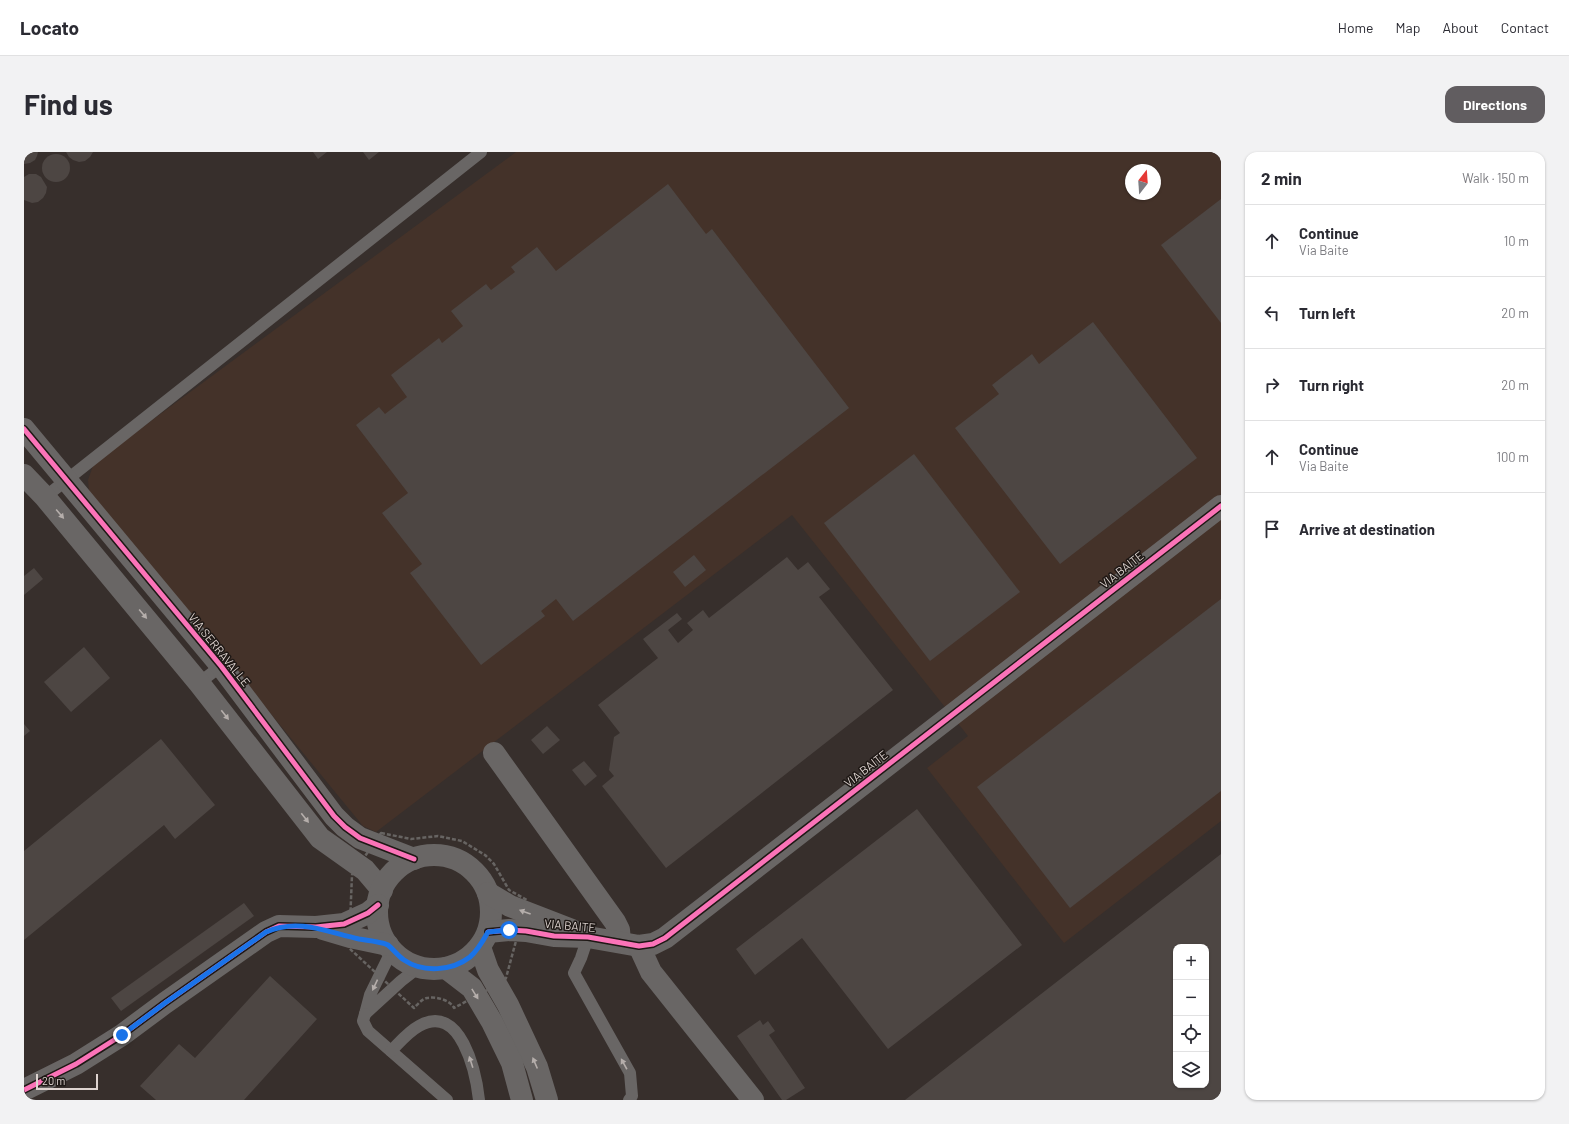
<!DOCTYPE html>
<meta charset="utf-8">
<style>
:root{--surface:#fff;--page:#f2f2f3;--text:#2b2b33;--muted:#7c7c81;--line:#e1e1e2;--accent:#615d60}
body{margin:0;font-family:Barlow,sans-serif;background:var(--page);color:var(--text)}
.controls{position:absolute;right:12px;bottom:12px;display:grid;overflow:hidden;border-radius:8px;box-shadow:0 1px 3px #0004}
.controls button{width:36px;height:36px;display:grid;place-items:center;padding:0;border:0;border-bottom:1px solid var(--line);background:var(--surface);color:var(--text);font:20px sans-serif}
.compass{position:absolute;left:1101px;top:12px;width:36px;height:36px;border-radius:50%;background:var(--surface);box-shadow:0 1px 3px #0004;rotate:17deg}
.scale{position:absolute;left:12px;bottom:10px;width:62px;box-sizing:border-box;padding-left:4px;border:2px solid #ded4d0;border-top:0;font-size:11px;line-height:14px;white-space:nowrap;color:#ded4d0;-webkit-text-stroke:3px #1e1815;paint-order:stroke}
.stop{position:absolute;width:12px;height:12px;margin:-9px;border:3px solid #1a73e8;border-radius:50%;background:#fff}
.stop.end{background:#1a73e8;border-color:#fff;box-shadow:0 1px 4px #0008}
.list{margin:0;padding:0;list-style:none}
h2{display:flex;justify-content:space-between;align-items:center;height:52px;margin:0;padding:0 16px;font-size:17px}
h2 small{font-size:13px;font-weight:400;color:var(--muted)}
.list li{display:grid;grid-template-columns:26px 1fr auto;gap:12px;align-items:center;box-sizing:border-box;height:72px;padding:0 16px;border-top:1px solid var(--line)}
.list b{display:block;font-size:15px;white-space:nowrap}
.list p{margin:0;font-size:13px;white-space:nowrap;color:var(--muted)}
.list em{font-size:13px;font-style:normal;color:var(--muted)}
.icon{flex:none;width:22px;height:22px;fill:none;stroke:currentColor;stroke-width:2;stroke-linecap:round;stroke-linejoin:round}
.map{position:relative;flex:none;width:1197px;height:948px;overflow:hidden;border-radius:12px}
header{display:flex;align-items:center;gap:24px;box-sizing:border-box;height:56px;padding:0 20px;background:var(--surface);border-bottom:1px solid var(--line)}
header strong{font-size:19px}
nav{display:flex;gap:22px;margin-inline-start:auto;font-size:14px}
.intro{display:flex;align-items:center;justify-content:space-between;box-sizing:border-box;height:96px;padding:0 24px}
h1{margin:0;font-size:28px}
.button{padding:10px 18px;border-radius:12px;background:var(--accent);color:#fff;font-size:14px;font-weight:700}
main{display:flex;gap:24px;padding:0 24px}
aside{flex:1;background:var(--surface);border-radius:12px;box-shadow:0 1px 3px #0004}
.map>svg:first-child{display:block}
.built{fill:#443229;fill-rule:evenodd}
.building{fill:#4d4643;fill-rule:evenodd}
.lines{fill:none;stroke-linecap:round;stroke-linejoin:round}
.path{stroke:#676462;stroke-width:2.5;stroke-dasharray:4 2;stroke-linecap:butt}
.service{stroke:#696665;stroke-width:12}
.minor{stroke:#696665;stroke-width:22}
.cycleway-casing{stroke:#1e1815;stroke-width:8}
.cycleway{stroke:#fb73b8;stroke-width:5}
.oneway{fill:#b5aeab}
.route{stroke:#1a73e8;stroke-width:5}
.labels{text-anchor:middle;stroke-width:3;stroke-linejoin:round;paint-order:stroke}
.street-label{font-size:12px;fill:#ded4d0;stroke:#1e1815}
</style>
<header>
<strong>Locato</strong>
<nav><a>Home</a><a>Map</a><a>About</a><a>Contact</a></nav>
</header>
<div class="intro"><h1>Find us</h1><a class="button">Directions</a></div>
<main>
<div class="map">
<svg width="1197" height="948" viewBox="0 0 1197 948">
<rect width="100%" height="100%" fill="#372f2c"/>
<path class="built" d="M492,0h705v669l-157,122 -137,-175 41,-32 -176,-221 -416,317 -13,-6 -274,-334 -1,-12 6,-17zM1107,18h24v24h-24z"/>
<g class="building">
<polygon points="0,0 14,0 13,4 11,8 6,11 0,12"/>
<polygon points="42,0 69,0 66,5 61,9 55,10 49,8 45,5"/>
<polygon points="289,0 303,0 294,7"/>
<polygon points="339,0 355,0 345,8"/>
<circle cx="32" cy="16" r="14"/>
<polygon points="5,22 12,22 17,25 23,35 22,41 19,46 14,50 8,51 0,48 0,25"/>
<polygon points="644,32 682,82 688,77 825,256 549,469 532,447 517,459 521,464 457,513 386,421 398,412 358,361 384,341 332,273 355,255 361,262 383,245 367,223 415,186 418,191 439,174 427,159 462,132 467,138 491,120 487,115 513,95 532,119"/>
<polygon points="1197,47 1197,171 1137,93"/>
<polygon points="1069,170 1173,306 1036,412 931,276 975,242 968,233 1008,202 1015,212"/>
<polygon points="890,302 996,440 906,509 800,371"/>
<polygon points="670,403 682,418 661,435 649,420"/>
<polygon points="763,405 774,418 784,410 806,437 795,445 869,538 642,716 578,634 590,624 585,618 590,585 596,581 574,553 634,506 619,487 653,461 658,467 644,478 654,491 669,478 663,471 679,458 685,466"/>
<polygon points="10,416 19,427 0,443 0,424"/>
<polygon points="1197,447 1197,639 1046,756 953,635"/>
<polygon points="60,495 86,526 47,560 20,530"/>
<polygon points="0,572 6,579 0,584"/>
<polygon points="523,574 536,588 519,602 507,588"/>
<polygon points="137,587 191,653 151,687 140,673 0,788 0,699"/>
<polygon points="560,609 573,624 561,634 548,618"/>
<polygon points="893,657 998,793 864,897 778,786 731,823 712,797"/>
<path d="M1197,702v246h-316zM1152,795h30v138h-30z"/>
<polygon points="220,751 230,764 97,859 87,846"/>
<polygon points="246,824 293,867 220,948 132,948 116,934 155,892 171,906"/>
<polygon points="736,868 739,873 744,869 751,879 745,883 781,936 762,948 758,948 713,884"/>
</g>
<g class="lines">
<path class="path" d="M357,681l30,6 27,-3 24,5 23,14 9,9 15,26 18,10 -21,78 -2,3 -50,27c-4,-8 -18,-12 -27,-10 -5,1 -9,6 -13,10l-65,-60 3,-73z"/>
<g class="service">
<polyline points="21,345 457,0"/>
<polyline points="175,531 197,514"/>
<polyline points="564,785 557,806 550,821 606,921 608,944 605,948"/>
<polyline points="368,798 346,843 341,862 377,829 395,815"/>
<polyline points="341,862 339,869 344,879 423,948"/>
<path d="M367,899c9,-9 17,-19 28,-25 42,-24 57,47 60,74"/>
</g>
<g class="minor">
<polyline points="0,277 197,514 310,664 321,675 336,686 390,707"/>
<polyline points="0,323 21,345 175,531 296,686 341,718 358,738"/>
<polyline points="470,601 591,770 595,778 596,790"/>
<circle cx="410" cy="760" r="57"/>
<polyline points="464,741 486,754 548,778"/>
<polyline points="299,777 326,785 364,793"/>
<polyline points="464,780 485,778 502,779 530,784 564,785 615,794 629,792 641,786 1197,354"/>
<polyline points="615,794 627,820 729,948"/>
<polyline points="456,795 464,818 484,853 513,915 523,948"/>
<polyline points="422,816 448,836 468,870 488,911 498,948"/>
<polyline points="0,938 52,912 98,883 141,851 242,780 255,774 292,775 320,772 344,761 354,753"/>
</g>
<g class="cycleway-casing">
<g id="cycleway">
<polyline points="0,277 197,514 310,664 321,675 336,686 390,707"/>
<polyline points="464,780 485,778 502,779 530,784 564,785 615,794 629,792 641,786 1197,354"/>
<polyline points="0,938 52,912 98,883 141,851 242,780 255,774 292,775 320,772 344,761 354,753"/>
</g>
</g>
<use href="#cycleway" class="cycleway"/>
</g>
<defs><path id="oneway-solid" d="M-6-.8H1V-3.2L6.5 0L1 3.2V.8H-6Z"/></defs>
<g class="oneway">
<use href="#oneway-solid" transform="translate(36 362) rotate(50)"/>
<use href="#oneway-solid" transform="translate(119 462) rotate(50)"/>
<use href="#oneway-solid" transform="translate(201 563) rotate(52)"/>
<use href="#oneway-solid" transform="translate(281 666) rotate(52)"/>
<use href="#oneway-solid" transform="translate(501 760) rotate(-160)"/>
<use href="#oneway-solid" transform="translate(351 833) rotate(115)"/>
<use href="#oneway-solid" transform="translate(451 842) rotate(58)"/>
<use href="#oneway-solid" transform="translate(447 910) rotate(-108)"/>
<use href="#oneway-solid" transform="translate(511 911) rotate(-113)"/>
<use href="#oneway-solid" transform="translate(600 912) rotate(-119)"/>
</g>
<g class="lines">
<path class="route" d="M98,883l43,-32 101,-71c32,-14 61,0 93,7 6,1 24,3 29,6 6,5 10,11 16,15 19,13 48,11 66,-3 8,-7 13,-16 18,-25l21,-2"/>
</g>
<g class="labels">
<g class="street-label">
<text transform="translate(1098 418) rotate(-38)" y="4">VIA BAITE</text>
<text transform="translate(195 498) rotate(51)" y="4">VIA SERRAVALLE</text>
<text transform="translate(842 617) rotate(-38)" y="4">VIA BAITE</text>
<text transform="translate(546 774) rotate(5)" y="4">VIA BAITE</text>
</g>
</g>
</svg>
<div class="controls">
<button>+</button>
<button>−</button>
<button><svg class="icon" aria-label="locate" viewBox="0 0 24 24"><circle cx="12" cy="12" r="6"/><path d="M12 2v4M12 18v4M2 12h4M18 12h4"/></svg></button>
<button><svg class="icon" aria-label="layers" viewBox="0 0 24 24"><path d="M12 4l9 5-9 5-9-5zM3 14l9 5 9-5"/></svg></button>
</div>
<svg class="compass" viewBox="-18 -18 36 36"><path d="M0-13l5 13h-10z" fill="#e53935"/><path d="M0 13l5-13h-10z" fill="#7c7c81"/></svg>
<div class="scale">20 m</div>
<div class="stop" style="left:485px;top:778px"></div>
<div class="stop end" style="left:98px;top:883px"></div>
</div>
<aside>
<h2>2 min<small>Walk · 150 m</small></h2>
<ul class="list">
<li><svg class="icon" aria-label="ahead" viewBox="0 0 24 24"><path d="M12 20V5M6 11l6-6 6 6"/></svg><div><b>Continue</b><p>Via Baite</p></div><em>10 m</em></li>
<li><svg class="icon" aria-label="left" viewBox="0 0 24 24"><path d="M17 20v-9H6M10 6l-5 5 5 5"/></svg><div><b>Turn left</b></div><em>20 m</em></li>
<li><svg class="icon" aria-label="right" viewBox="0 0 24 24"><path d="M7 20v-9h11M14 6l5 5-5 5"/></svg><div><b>Turn right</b></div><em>20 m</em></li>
<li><svg class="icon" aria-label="ahead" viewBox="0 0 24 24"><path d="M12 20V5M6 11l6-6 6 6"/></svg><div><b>Continue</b><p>Via Baite</p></div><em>100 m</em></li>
<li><svg class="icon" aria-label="arrive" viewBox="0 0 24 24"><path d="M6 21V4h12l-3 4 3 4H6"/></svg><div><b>Arrive at destination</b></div></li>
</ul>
</aside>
</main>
